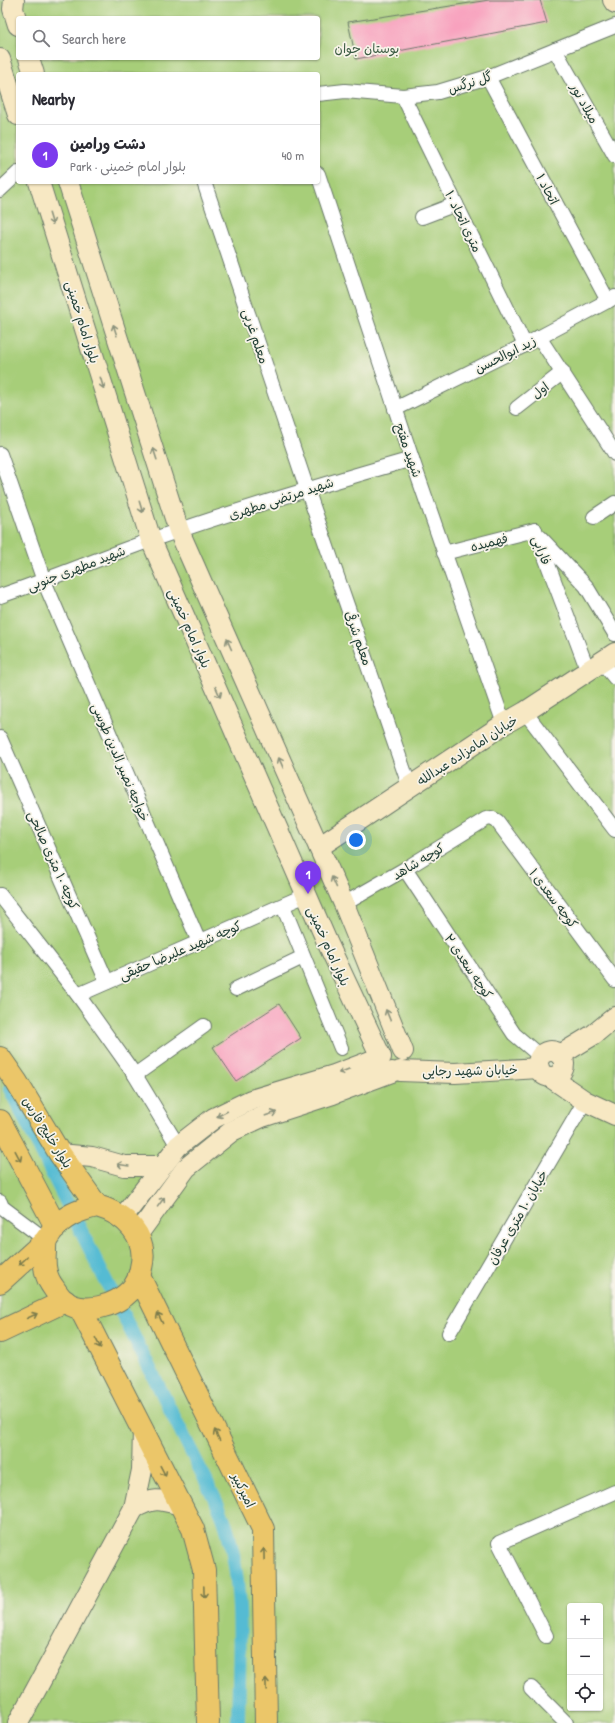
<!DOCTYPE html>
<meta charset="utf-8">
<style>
:root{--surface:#fff;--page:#f7f7f7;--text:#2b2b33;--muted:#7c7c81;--line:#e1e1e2;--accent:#7c3aed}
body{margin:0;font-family:"Patrick Hand","Playpen Sans Arabic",sans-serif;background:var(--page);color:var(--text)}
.controls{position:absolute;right:12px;bottom:12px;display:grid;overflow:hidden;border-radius:4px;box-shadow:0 1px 3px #0004}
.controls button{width:36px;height:36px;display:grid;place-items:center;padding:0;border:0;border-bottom:1px solid var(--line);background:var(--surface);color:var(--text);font:20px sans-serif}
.you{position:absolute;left:356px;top:840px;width:14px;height:14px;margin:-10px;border:3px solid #fff;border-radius:50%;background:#1a73e8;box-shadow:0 0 0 6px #1a73e833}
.badge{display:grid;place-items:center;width:26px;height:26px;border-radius:50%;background:var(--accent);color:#fff;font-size:13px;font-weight:700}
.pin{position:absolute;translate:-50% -33px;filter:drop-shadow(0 1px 2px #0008)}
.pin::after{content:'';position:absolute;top:21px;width:14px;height:12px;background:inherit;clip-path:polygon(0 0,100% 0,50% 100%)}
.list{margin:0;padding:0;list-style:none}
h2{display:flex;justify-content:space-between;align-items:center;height:52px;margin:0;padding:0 16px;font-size:17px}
h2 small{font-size:13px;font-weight:400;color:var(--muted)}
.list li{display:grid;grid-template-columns:26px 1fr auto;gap:12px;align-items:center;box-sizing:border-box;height:60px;padding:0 16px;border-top:1px solid var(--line)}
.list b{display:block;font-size:15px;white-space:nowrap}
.list p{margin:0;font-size:13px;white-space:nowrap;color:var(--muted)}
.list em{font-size:13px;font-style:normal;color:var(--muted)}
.icon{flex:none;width:22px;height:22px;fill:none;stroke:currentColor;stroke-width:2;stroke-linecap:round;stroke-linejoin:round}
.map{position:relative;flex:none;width:615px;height:1723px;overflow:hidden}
.search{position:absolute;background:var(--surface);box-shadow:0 1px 3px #0004;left:16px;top:16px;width:304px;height:44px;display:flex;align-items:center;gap:10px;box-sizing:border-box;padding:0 14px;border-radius:4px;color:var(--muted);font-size:15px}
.panel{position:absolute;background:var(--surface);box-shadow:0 1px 3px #0004;left:16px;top:72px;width:304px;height:112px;border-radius:4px}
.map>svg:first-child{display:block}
.green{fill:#a7ce79;stroke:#638656;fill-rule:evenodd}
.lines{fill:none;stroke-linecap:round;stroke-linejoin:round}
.canal{stroke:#55bbd3;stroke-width:14}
.building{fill:#f8a1be}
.street-casing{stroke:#697869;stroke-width:16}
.secondary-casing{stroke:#697869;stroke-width:22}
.primary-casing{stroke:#697869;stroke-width:24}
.highway-casing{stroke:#697869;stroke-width:24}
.street{stroke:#fff;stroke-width:14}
.secondary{stroke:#f7e8c3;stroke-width:20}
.primary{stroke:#ebc669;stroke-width:22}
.highway{stroke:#ebc669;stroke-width:22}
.oneway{stroke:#8b927c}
.oneway2{stroke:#7b7b4c}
.labels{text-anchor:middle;stroke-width:3.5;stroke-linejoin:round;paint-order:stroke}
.park-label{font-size:13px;fill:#3a5a42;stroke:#f7f3e8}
.street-label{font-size:13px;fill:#1f3d34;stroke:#f7f3e8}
</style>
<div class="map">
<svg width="615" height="1723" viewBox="0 0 615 1723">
<rect width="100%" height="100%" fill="#f7f3e8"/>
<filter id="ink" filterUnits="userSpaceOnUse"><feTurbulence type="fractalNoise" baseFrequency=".025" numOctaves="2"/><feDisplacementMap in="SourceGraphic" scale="8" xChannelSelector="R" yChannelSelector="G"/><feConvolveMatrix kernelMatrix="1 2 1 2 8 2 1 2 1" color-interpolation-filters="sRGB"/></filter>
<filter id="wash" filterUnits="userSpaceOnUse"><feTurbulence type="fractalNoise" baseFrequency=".012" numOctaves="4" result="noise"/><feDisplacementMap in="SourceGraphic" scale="16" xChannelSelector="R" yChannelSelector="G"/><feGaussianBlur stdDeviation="0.9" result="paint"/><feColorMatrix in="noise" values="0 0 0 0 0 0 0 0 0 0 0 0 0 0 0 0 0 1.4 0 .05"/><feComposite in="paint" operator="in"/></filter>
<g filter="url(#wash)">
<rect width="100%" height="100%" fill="#f2e5cc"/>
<path class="green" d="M0,0h615v1723h-615zM18,18h300v40h-300zM18,74h300v108h-300zM570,1606h30v102h-30z"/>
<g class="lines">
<path class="canal" d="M10,1089l196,392c7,15 16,30 20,45 19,60 13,135 12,197"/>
</g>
<g id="blocks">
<g class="building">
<polygon points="489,0 540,0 547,23 356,59 348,22"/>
<polygon points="279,1004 301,1038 236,1081 213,1047"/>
</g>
</g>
</g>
<g filter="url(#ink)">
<use href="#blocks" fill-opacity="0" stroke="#697869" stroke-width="1"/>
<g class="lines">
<g class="street-casing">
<g id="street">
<polyline points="555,50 615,156"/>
<polyline points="488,77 608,301"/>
<polyline points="318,94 345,91 403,96 438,92 488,77 615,26"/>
<polyline points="403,96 525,345"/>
<polyline points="318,174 412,459 504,724"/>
<polyline points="204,182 307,489 410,788"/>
<polyline points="0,190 18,173"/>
<polyline points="422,217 456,204"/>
<polyline points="539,337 615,454"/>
<polyline points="517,408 563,372"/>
<polyline points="395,409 525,345 615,297"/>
<polyline points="0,454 44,581 199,942"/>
<polyline points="594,517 615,503"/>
<polyline points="535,530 588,671"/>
<polyline points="540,537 586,586 615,634"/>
<polyline points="444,553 535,530"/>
<path d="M0,596c51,-17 100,-38 151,-56 86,-30 173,-56 261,-81"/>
<polyline points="602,662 615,678"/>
<polyline points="525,712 615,830"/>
<polyline points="0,738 107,982"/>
<polyline points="405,869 514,1034 541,1057"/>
<polyline points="0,895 78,995 135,1075 178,1146"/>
<polyline points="344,904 405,869 486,819 491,818 497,821 615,980"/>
<polyline points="283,906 341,1048"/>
<polyline points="236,989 303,957"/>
<polyline points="78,995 306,895"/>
<polyline points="135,1075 204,1026"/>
<polyline points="0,1202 2,1207 46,1240"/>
<polyline points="449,1333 585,1101"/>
<polyline points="546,1636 499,1543 615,1492"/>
<polyline points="531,1688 566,1723"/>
</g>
</g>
<g class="secondary-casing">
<g id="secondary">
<polyline points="14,0 13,9 18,25"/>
<polyline points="613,0 615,3"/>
<polyline points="29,58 34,74"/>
<polyline points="0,59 18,115"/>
<polyline points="39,182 151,540 328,944 381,1057 334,1075 251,1100 214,1118 178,1146 123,1217"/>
<polyline points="68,182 179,531 344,904 403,1051"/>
<polyline points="319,847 504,724 525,712 615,653"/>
<circle cx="551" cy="1064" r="13"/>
<polyline points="560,1055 593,1035 615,1017"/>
<polyline points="400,1071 455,1073 539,1068"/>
<polyline points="550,1077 585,1101 615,1115"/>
<polyline points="60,1154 92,1157 124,1166 162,1166"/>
<polyline points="138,1234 186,1168 232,1131 262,1117 333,1094 392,1072"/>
<path d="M134,1508c21,-11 25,-9 47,-3"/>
<polyline points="18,1723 134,1508 142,1470 143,1430"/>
</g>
</g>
<g class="primary-casing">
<g id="primary">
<polyline points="0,1058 16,1081 60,1154 97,1206"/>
<polyline points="0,1121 56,1227"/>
<path d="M97,1206c28,8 52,30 44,62 -1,7 -4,16 -10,22 -15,16 -47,26 -67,11 -5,-4 -9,-11 -13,-17 -6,-9 -7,-21 -6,-32 0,-4 0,-9 1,-12 1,-3 4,-5 5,-8 12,-16 28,-22 46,-26z"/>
<polyline points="139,1276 263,1529 266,1723"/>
<polyline points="80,1308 193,1529 204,1570 208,1723"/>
</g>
</g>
<g class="highway-casing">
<g id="highway">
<polyline points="0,1282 46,1240"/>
<polyline points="0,1332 65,1301"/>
</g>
</g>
<use href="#street" class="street"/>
<use href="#secondary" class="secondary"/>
<use href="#primary" class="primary"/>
<use href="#highway" class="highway"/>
</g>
<defs><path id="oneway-shaft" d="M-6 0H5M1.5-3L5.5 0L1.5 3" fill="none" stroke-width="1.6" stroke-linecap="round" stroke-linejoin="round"/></defs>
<g class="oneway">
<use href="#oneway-shaft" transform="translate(51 219) rotate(73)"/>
<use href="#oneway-shaft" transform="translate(115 330) rotate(-108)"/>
<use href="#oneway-shaft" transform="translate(102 383) rotate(73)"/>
<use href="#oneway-shaft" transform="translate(155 454) rotate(-108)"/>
<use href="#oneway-shaft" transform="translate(141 507) rotate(73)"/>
<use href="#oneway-shaft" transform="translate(229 644) rotate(-114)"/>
<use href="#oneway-shaft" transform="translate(218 692) rotate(66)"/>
<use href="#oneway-shaft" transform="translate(281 763) rotate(-114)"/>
<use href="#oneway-shaft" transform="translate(334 882) rotate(-114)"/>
<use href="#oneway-shaft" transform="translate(388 1015) rotate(-112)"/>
<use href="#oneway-shaft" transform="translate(344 1071) rotate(159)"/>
<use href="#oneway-shaft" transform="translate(222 1114) rotate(153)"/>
<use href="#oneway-shaft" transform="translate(271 1114) rotate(-18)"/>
<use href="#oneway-shaft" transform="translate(123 1165) rotate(-171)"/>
<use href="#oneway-shaft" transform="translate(161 1202) rotate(-54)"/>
</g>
<g class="oneway2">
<use href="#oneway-shaft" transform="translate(18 1156) rotate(62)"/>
<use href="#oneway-shaft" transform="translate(23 1261) rotate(138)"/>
<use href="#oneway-shaft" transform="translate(32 1316) rotate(-25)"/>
<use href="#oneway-shaft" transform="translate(160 1318) rotate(-116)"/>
<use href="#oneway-shaft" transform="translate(98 1343) rotate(63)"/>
<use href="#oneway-shaft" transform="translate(217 1435) rotate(-116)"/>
<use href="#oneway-shaft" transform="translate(163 1471) rotate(62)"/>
<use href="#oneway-shaft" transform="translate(264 1554) rotate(-91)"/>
<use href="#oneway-shaft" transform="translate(204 1592) rotate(88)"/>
<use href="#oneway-shaft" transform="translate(266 1684) rotate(-91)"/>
</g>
</g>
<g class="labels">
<g class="park-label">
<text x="367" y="53">بوستان جوان</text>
</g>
<g class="street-label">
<text transform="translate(470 82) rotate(-18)" y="5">گل نرگس</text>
<text transform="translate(585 103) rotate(61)" y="5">میلاد نور</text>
<text transform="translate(548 189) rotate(62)" y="5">اتحاد ۱</text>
<text transform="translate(464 221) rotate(64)" y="5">۱۰ متری اتحاد</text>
<text transform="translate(83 322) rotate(73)" y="5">بلوار امام خمینی</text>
<text transform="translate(256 336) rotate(72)" y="5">معلم غربی</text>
<text transform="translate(505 354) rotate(-27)" y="5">زید ابوالحسن</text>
<text transform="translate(540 390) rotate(-38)" y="5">اول</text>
<text transform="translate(409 450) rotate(71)" y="5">شهید مفتح</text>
<text transform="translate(281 498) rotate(-18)" y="5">شهید مرتضی مطهری</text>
<text transform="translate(489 542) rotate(-14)" y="5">فهمیده</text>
<text transform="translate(542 550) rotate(69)" y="5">فارابی</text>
<text transform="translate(76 568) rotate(-21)" y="5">شهید مطهری جنوبی</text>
<text transform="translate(190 628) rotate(66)" y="5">بلوار امام خمینی</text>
<text transform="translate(359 638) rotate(71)" y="5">معلم شرقی</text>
<text transform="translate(467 750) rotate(-33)" y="5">خیابان امامزاده عبدالله</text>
<text transform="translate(121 762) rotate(67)" y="5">خواجه نصیر الدین طوسی</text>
<text transform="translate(54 860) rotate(66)" y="5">کوچه ۱۰ متری صالحی</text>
<text transform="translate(418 861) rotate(-31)" y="5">کوچه شاهد</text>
<text transform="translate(554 898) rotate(53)" y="5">کوچه سعدی ۱</text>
<text transform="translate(329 946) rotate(66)" y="5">بلوار امام خمینی</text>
<text transform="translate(180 950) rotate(-23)" y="5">کوچه شهید علیرضا حقیقی</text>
<text transform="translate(469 966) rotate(56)" y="5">کوچه سعدی ۲</text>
<text transform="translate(470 1070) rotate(-1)" y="5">خیابان شهید رجایی</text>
<text transform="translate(48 1132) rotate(58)" y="5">بلوار خلیج فارس</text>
<text transform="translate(517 1217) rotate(-60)" y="5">خیابان ۱۰ متری عرفان</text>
<text transform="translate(244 1490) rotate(64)" y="5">امیرکبیر</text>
</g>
</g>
</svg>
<div class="controls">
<button>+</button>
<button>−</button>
<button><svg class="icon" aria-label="locate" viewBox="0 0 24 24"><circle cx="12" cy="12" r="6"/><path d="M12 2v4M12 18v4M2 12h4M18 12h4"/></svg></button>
</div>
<div class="you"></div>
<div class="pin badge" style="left:308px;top:894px">1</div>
<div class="search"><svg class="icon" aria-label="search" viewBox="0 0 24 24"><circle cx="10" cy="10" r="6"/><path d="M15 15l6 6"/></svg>Search here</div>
<section class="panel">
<h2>Nearby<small></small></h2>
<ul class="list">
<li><span class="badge">1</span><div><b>دشت ورامین</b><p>Park · بلوار امام خمینی</p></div><em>40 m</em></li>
</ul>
</section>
</div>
